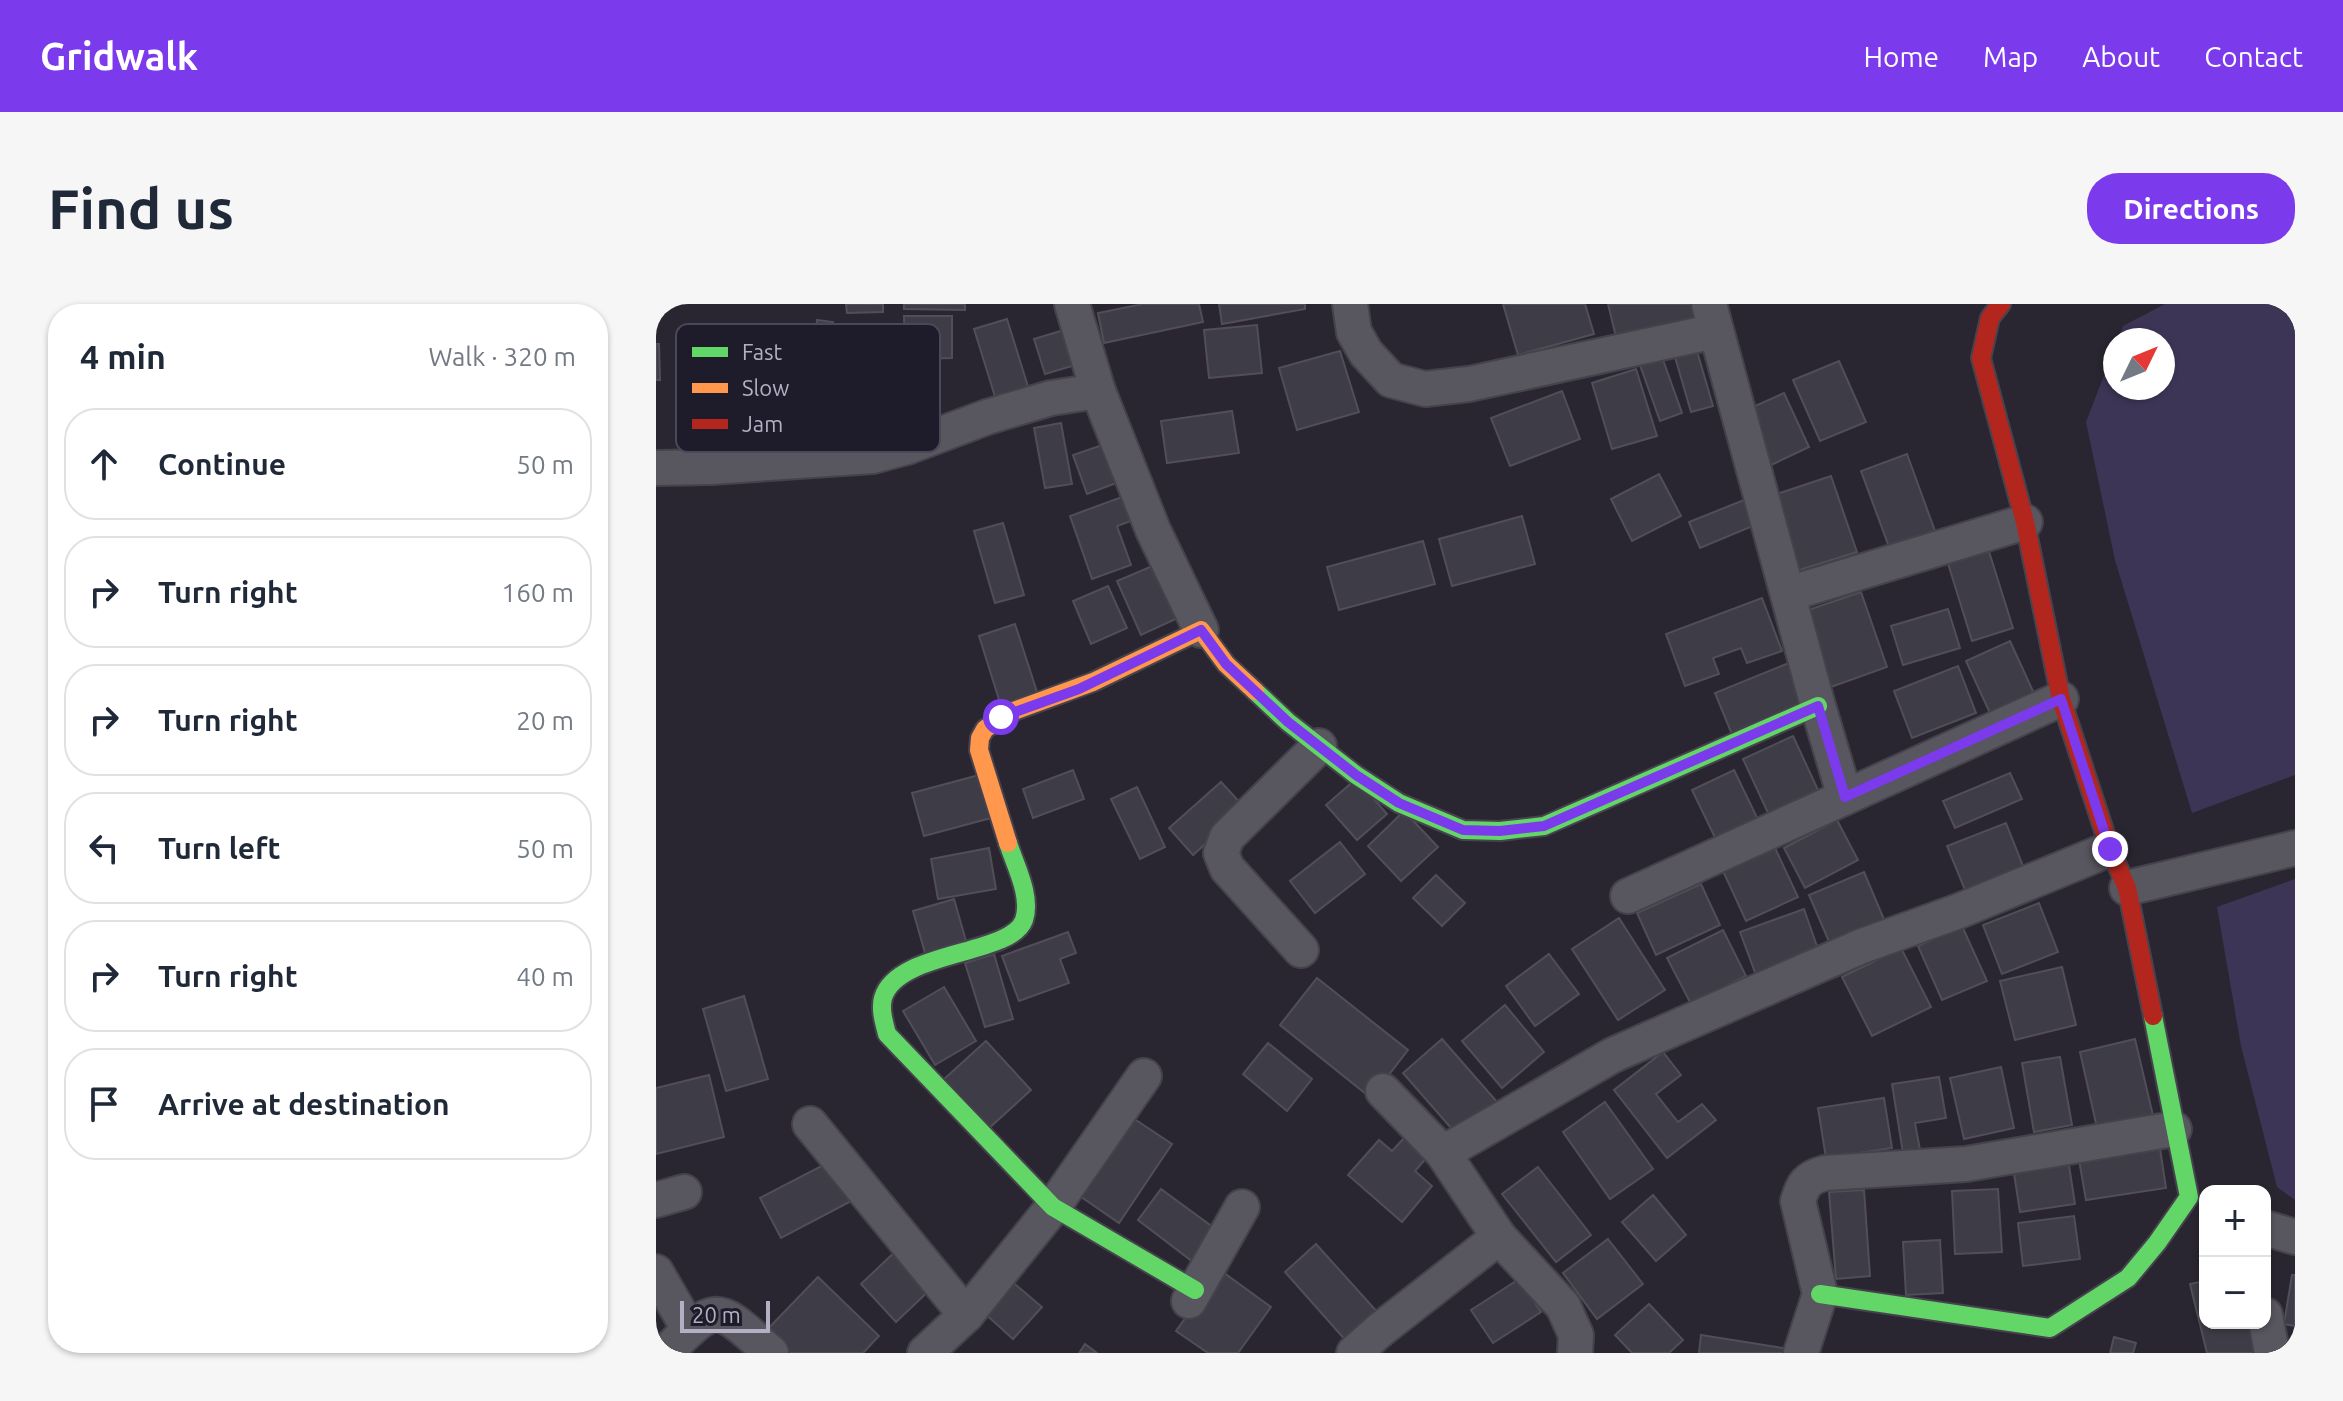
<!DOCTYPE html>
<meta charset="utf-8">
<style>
:root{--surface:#fff;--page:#f6f6f7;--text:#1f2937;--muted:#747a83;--line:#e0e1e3;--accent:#7c3aed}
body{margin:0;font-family:Ubuntu,sans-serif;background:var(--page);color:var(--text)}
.controls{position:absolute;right:24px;bottom:24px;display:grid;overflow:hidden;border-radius:16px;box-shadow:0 2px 6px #0004}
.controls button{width:72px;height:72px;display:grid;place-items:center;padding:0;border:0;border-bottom:2px solid var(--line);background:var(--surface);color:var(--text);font:40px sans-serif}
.compass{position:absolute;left:1447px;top:24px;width:72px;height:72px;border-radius:50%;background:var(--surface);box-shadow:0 2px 6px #0004;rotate:47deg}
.scale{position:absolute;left:24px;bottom:20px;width:90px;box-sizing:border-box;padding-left:8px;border:4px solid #b4afc2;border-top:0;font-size:22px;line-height:28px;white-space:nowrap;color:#b4afc2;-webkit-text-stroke:6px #1e1b2a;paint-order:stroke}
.stop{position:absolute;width:24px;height:24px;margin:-18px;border:6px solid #7c3aed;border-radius:50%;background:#fff}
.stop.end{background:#7c3aed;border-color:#fff;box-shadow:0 2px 8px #0008}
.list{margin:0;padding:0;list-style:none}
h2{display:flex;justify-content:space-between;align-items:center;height:104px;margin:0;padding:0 32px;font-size:34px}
h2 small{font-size:26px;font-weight:400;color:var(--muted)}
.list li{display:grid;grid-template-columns:52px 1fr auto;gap:24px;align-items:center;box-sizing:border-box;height:112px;margin:0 16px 16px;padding:0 16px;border:2px solid var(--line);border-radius:32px}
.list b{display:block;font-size:30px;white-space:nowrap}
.list em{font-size:26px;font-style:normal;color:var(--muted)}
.icon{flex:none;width:44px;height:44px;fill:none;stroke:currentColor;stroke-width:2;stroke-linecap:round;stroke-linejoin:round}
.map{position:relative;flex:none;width:1639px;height:1049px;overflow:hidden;border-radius:32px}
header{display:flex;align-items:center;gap:48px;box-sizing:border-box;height:112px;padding:0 40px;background:var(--accent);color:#fff}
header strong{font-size:38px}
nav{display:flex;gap:44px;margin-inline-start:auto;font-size:28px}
.intro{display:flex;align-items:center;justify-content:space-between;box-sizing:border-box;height:192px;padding:0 48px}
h1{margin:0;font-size:56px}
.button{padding:20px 36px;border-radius:32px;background:var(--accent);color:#fff;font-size:28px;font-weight:700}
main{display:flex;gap:48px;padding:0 48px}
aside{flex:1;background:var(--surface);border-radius:32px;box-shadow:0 2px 6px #0004}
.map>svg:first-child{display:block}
.water{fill:#3d3556}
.building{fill:#3e3c46;stroke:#514e59;stroke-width:2}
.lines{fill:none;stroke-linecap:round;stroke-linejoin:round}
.street-casing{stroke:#44424a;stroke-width:38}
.fast-casing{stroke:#46434e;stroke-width:22}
.slow-casing{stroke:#46434e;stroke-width:22}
.jam-casing{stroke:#46434e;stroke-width:22}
.street{stroke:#58565f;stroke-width:34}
.fast{stroke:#63d668;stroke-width:18}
.slow{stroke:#ff974d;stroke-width:18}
.jam{stroke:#b3261e;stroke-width:18}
.route{stroke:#7c3aed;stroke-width:10}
.key{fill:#1e1b2a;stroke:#4b4758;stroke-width:2}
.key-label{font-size:22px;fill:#b4afc2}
</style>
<header>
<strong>Gridwalk</strong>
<nav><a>Home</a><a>Map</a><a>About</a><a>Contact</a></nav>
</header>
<div class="intro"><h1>Find us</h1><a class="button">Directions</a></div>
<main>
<aside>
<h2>4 min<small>Walk · 320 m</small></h2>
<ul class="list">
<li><svg class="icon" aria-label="ahead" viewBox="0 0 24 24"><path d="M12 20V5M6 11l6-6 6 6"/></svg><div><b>Continue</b></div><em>50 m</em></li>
<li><svg class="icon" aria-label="right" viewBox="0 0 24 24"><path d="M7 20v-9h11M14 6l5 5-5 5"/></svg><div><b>Turn right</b></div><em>160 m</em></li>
<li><svg class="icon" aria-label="right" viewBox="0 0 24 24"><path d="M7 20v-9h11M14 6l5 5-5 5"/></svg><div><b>Turn right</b></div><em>20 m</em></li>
<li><svg class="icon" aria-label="left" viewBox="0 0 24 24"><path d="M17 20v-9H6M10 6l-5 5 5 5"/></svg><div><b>Turn left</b></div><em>50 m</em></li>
<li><svg class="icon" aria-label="right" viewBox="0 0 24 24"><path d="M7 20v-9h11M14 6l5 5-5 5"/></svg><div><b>Turn right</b></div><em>40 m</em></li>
<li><svg class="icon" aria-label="arrive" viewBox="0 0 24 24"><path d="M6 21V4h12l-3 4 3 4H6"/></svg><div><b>Arrive at destination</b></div></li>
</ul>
</aside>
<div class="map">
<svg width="1639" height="1049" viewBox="0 0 1639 1049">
<rect width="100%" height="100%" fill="#292631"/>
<g class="water">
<polygon points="1509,0 1639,0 1639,471 1536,509 1459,256 1430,118 1459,43 1459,84 1507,84 1507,36 1462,36 1467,22"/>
<polygon points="1639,575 1639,896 1621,883 1585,742 1561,603"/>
</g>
<g class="building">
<polygon points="190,0 227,0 227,8 191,9"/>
<polygon points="248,0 309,0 309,6 248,5"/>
<polygon points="487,0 543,0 547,18 448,39 442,9"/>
<polygon points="563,0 649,0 649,5 566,20"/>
<polygon points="847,0 929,0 938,30 862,51"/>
<polygon points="952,0 1041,0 1045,17 961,37"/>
<polygon points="248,12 296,12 296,54 249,55"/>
<polygon points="351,15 374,89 341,99 318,25"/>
<polygon points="161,16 177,18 175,40 159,38"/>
<polygon points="601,21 606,69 553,74 548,26"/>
<polygon points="408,26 419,61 389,70 378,35"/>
<polygon points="0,40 3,40 4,76 0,76"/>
<polygon points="684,47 703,108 641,126 623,64"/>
<polygon points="1041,47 1057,102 1035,108 1019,53"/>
<polygon points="1006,53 1026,109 1004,117 984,61"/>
<polygon points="1183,57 1210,118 1164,137 1137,76"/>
<polygon points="980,65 1001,132 956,145 936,79"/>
<polygon points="906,87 924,135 854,162 835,114"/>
<polygon points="1128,89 1153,143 1113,162 1088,107"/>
<polygon points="576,107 583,149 511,159 505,117"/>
<polygon points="405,119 416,180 389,184 378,124"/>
<polygon points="452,139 466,177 431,190 417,151"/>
<polygon points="1251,150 1279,227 1233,243 1205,167"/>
<polygon points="1003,170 1025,212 976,237 955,195"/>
<polygon points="1175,172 1201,248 1140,267 1115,192"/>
<polygon points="466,193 475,217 461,222 475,261 436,275 414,212"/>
<polygon points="1088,196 1099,221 1044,244 1033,218"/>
<polygon points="866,212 879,260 796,282 783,235"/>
<polygon points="347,219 368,291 339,299 318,227"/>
<polygon points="767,237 779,280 683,306 671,263"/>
<polygon points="1331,241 1357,324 1316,337 1290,253"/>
<polygon points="501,260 524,313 485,331 461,277"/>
<polygon points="452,282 471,324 435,340 417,297"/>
<polygon points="1205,288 1231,363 1175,383 1149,307"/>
<polygon points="1106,294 1126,347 1091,359 1085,344 1057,354 1063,370 1029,382 1010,330"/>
<polygon points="1292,305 1304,344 1247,361 1235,322"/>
<polygon points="359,320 382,391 345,402 323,332"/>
<polygon points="1354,337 1382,398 1338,418 1310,357"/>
<polygon points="1135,358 1153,402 1077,433 1059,389"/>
<polygon points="1302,362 1320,409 1256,434 1238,387"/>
<polygon points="1137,432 1162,486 1112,509 1087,455"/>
<polygon points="417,466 428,495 377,514 367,485"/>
<polygon points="1078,466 1106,524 1064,544 1036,486"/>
<polygon points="1354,469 1366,495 1299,524 1287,497"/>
<polygon points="323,471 335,514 268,532 256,489"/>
<polygon points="700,475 731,510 701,536 670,501"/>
<polygon points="565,478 589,504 537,551 513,524"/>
<polygon points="481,483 509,543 484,555 455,495"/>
<polygon points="748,507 782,543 745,577 712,542"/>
<polygon points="1181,516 1202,556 1149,584 1128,544"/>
<polygon points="1350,519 1369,567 1311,591 1291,542"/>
<polygon points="684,538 709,570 659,609 634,577"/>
<polygon points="333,544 340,585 282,595 275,555"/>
<polygon points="1119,544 1142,593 1090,617 1067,567"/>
<polygon points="1208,568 1235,632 1180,654 1153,591"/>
<polygon points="780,571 809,599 786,622 757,594"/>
<polygon points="1045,580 1064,621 1000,651 981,609"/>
<polygon points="298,595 312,644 271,656 257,607"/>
<polygon points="1383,599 1402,648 1346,670 1327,621"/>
<polygon points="1148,605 1163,648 1100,671 1084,628"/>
<polygon points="963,614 1009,686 962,716 916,645"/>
<polygon points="1306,622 1331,677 1286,696 1262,642"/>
<polygon points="1067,626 1090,672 1035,700 1011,654"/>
<polygon points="412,628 420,649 404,655 413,679 363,697 346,652"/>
<polygon points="1245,644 1275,703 1216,732 1186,673"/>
<polygon points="338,650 357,715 329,723 309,659"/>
<polygon points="893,650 923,690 879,722 850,682"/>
<polygon points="1406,663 1420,721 1359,736 1344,677"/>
<polygon points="661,674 752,746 715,794 624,721"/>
<polygon points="288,683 320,737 279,761 247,707"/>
<polygon points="88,692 112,775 70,787 47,705"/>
<polygon points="849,701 888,748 846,784 806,737"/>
<polygon points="786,735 855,814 816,848 747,769"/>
<polygon points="1479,735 1499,820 1443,833 1424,748"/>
<polygon points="330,737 375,786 331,826 287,776"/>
<polygon points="612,739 656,775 631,807 587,770"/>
<polygon points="1007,748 1025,771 1000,790 1022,818 1046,800 1060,816 1011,854 958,786"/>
<polygon points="1404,753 1416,821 1378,828 1366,759"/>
<polygon points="1345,763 1358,824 1308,835 1294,774"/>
<polygon points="53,771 68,833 0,850 0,784"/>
<polygon points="1283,773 1290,814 1259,819 1264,846 1247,849 1236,780"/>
<polygon points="1228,794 1236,844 1170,854 1162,804"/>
<polygon points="949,798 997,865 954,895 907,828"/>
<polygon points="471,810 516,840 463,919 418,888"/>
<polygon points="750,832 772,852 759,867 776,882 746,918 692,871 723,836 736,847"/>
<polygon points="1503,838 1510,884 1430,896 1422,850"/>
<polygon points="1412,855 1419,900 1364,908 1357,863"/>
<polygon points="177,856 199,895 125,934 104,894"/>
<polygon points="882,863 935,931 900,958 846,890"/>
<polygon points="505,885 565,929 541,961 482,916"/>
<polygon points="1342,885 1346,948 1299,950 1296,887"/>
<polygon points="1208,886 1214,972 1180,975 1173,888"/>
<polygon points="997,891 1030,931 1000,957 966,918"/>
<polygon points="1418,912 1424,955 1367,962 1362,919"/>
<polygon points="952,935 987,980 941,1015 907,969"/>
<polygon points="1284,936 1287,989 1250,991 1247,938"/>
<polygon points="660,940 724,1011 692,1039 629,968"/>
<polygon points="244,943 279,981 240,1018 205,980"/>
<polygon points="564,966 615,1003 582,1049 552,1049 520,1027"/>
<polygon points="1636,971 1639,971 1639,1022 1628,1020"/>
<polygon points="162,973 223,1032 207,1049 127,1049 107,1030"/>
<polygon points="863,975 885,1008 837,1039 815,1006"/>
<polygon points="354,976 386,1003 357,1035 326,1007"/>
<polygon points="1549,977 1549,1019 1598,1019 1605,1049 1551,1049 1534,980"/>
<polygon points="993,1000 1027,1036 1013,1049 976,1049 959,1031"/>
<polygon points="1045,1031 1133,1045 1132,1049 1043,1049"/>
<polygon points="1458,1033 1480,1039 1477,1049 1454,1049"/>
<polygon points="429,1040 441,1049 423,1049"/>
</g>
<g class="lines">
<g class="street-casing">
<g id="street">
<polyline points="416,0 442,87 497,226 545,326"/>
<polyline points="694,0 698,28 710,49 735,76 769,85 813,80 1060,27"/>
<polyline points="1053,0 1162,402 1189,493"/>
<polyline points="0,164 55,163 217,152 251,143 331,113 395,94 442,87"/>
<polyline points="1132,290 1369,218"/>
<polyline points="1471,584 1639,544"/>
<polyline points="972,592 1405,395"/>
<polyline points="645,646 571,564 565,549 571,533 663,442"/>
<polyline points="727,787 787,849 843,933 907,1002 920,1031 919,1049"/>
<polyline points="154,820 310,1011"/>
<polyline points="787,849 957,751 1206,642 1303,607 1454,545"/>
<polyline points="0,896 28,888"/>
<polyline points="1609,924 1639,933"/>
<polyline points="0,968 33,1025"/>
<polyline points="533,997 586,903"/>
<polyline points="1609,1011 1616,1049"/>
<path d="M10,1049c52,-55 52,-47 105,0"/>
<polyline points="269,1049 310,1011 397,903 488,772"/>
<polyline points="698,1049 724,1026 843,933"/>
<path d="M1145,1049l19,-59 -22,-93c5,-17 9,-23 27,-28l141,-9 208,-35"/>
</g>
</g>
<g class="fast-casing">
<g id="fast">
<polyline points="599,387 632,418 700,471 743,499 807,526 844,527 888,522 1162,402"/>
<path d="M352,539c7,22 24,53 16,77 -13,36 -127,30 -141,78 -3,12 1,24 4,36l166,173 142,83"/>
<polyline points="1164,990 1394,1024 1472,974 1501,939 1533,893 1497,712"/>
</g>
</g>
<g class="slow-casing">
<polyline id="slow" points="352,539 323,446 324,434 329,425 355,408 437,378 545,326 570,360 599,387"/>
</g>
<g class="jam-casing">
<polyline id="jam" points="1345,0 1334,14 1325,54 1369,218 1405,395 1454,545 1471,584 1497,712"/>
</g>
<use href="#street" class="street"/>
<use href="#fast" class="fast"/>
<use href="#slow" class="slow"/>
<use href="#jam" class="jam"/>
</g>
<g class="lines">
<polyline class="route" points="345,413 423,385 545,326 570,360 632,418 700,471 743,499 807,526 844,527 888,522 1162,402 1189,493 1405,395 1454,545"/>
</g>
<rect x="20" y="20" width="264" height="128" rx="12" class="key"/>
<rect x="36" y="43" width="36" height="10" fill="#63d668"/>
<rect x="36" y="79" width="36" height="10" fill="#ff974d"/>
<rect x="36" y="115" width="36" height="10" fill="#b3261e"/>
<g class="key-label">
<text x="86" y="56">Fast</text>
<text x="86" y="92">Slow</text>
<text x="86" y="128">Jam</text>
</g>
</svg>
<div class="controls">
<button>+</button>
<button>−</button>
</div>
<svg class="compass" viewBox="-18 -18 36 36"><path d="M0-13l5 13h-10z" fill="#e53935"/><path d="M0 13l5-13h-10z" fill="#747a83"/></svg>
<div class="scale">20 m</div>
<div class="stop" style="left:345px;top:413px"></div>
<div class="stop end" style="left:1454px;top:545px"></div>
</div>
</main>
